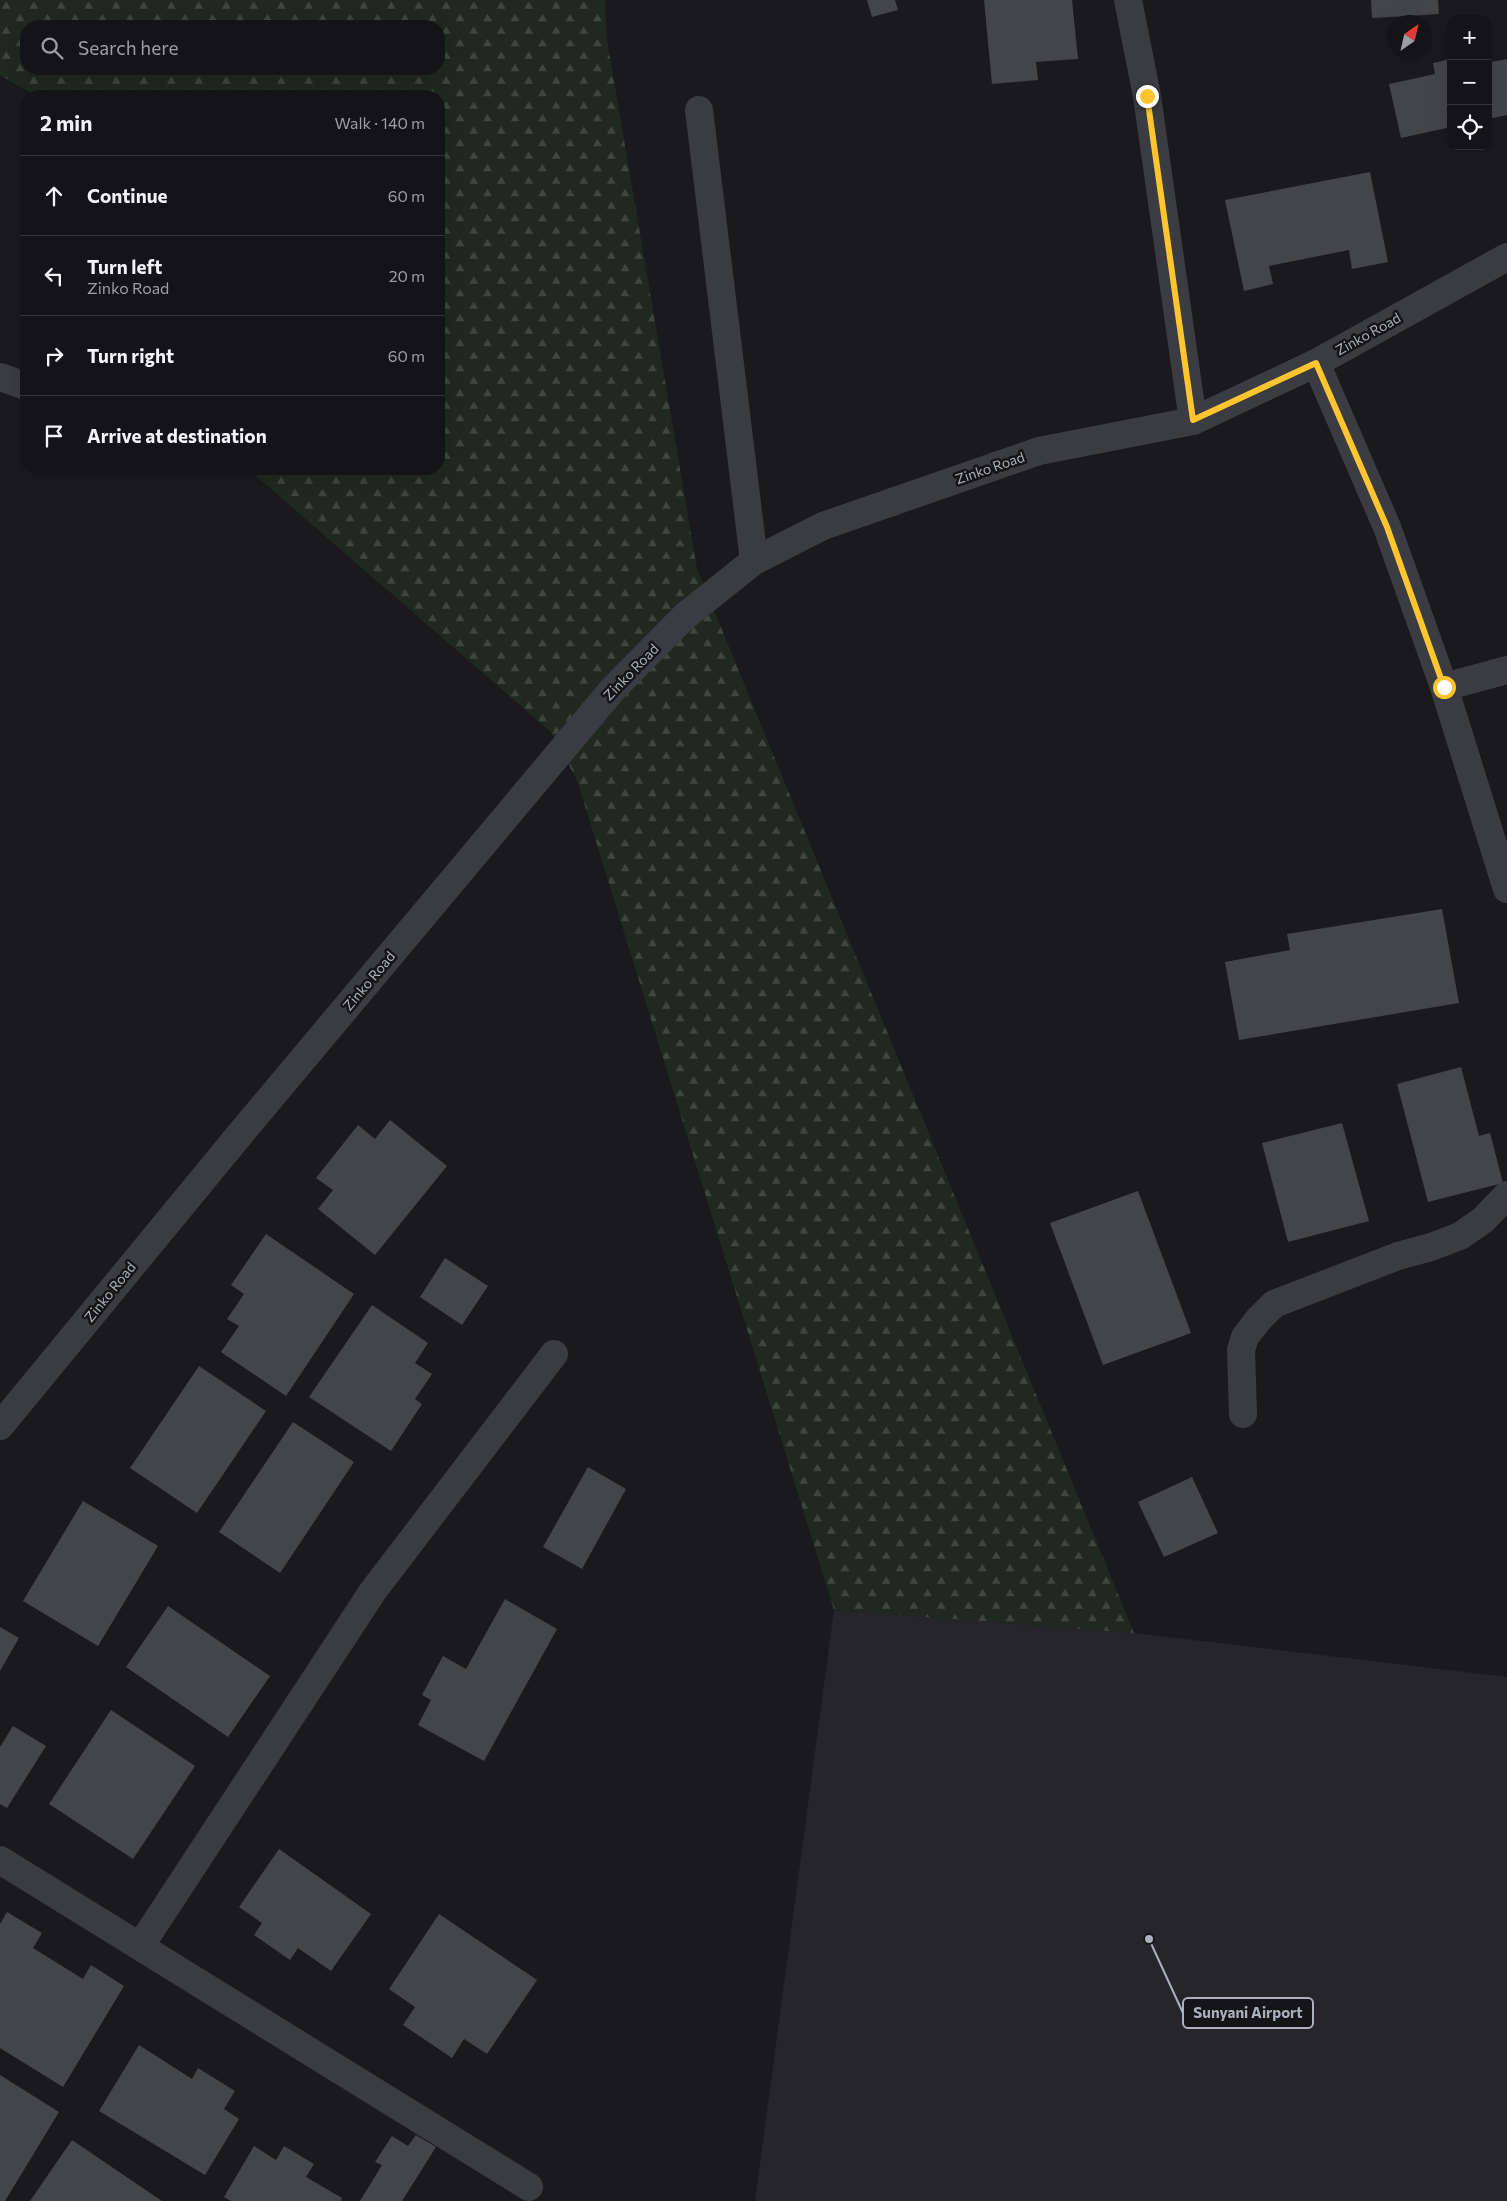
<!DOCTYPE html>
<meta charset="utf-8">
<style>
:root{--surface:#141416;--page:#1d1d1f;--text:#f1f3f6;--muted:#9d9ea1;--line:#333335}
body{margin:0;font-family:Commissioner,sans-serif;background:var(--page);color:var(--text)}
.controls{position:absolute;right:15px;top:15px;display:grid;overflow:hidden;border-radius:10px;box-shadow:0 5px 20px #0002}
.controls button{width:45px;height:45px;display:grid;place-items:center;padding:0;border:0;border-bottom:1px solid var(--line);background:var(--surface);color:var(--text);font:25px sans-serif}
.compass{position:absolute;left:1387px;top:15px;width:45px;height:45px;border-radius:50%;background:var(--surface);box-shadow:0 5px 20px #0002;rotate:34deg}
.stop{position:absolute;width:15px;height:15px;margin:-11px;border:4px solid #ffc530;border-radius:50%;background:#fff}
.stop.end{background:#ffc530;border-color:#fff;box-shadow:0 1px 5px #0008}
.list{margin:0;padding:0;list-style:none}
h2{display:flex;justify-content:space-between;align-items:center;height:65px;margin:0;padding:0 20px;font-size:21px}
h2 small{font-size:16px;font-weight:400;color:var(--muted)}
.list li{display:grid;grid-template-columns:32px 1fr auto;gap:15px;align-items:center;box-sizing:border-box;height:80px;padding:0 20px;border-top:1px solid var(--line)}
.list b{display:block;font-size:19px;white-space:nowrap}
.list p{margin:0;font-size:16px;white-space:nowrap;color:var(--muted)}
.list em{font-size:16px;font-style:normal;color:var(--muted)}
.icon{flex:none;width:28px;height:28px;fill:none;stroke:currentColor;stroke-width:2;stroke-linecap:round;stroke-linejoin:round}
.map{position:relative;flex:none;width:1507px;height:2201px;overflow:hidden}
.search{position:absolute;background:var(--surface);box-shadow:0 5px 20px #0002;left:20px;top:20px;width:425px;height:55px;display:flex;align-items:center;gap:12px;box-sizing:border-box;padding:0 18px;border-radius:20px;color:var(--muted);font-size:19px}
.panel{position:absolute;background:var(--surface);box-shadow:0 5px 20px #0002;left:20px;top:90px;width:425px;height:385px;border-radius:20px}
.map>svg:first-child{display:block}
.built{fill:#26262a}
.forest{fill:url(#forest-firs);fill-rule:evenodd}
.building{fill:#44454a}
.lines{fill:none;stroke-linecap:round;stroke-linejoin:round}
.minor{stroke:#3b3c42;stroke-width:28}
.route{stroke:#ffc530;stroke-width:6}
.labels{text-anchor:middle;stroke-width:5;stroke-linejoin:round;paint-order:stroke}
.street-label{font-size:14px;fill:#acb0bd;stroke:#151518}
.leader{fill:none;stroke:#acb0bd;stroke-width:2}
.callout-dot{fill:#acb0bd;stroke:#151518;stroke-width:2}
.callout{fill:#151518;stroke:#acb0bd;stroke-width:2}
.callout-label{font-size:15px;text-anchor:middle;font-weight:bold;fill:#acb0bd}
</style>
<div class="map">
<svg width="1507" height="2201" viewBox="0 0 1507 2201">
<defs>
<pattern id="forest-firs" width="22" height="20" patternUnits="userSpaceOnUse" patternTransform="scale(1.25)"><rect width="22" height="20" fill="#1f2921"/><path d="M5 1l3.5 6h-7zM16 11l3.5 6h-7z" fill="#3d463f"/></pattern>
</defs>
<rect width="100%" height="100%" fill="#1a1a1d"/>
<polygon class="built" points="834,1610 1134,1633 1507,1677 1507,2201 755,2201"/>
<path class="forest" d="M0,0h605l2,40 90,529 437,1064 -300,-23 -257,-830 -26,-48 -303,-263h191v-373h-403l-36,-21zM26,26h413v43h-413z"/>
<g class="building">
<polygon points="867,0 895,0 898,10 872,17"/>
<polygon points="984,0 1072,0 1078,59 1036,62 1038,80 992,84"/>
<polygon points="1371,0 1438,0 1439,14 1372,18"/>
<polygon points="1488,53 1491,62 1507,59 1507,115 1488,119"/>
<polygon points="1451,59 1451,127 1401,138 1389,84 1435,74 1433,63"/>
<polygon points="1370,172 1388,262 1352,269 1349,250 1269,266 1273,284 1244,291 1225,200"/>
<polygon points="1442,909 1459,1003 1239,1040 1225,962 1290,950 1287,934"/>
<polygon points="1461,1067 1479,1136 1490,1133 1503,1183 1428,1202 1397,1084"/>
<polygon points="390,1120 447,1166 375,1255 318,1209 333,1190 316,1178 358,1125 375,1139"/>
<polygon points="1342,1123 1369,1221 1288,1242 1262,1143"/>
<polygon points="1138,1191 1191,1333 1103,1365 1050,1223"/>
<polygon points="266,1234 354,1294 286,1396 221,1352 239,1326 227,1319 244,1294 231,1285"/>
<polygon points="445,1258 488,1286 462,1325 420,1297"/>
<polygon points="372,1305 428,1343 415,1363 432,1374 415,1399 422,1404 391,1451 309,1397"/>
<polygon points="199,1366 266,1411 197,1513 130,1468"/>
<polygon points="293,1422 354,1462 280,1573 219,1532"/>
<polygon points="588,1467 626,1489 582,1569 543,1547"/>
<polygon points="1192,1477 1218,1533 1164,1557 1138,1502"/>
<polygon points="83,1501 158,1546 98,1646 23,1601"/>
<polygon points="505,1599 557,1629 484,1761 418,1725 431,1700 422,1695 443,1656 466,1669"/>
<polygon points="168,1606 270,1676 228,1737 126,1667"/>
<polygon points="0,1627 19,1638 0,1671"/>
<polygon points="111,1710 195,1766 133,1859 49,1804"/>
<polygon points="13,1726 46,1746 7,1808 0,1804 0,1747"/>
<polygon points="279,1849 371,1914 331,1971 298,1948 290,1960 254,1935 262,1923 239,1907"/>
<polygon points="7,1912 42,1933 33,1948 83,1979 91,1965 124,1986 63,2087 0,2048 0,1924"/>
<polygon points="439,1914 537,1980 487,2054 464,2039 452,2058 403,2025 415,2007 389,1989"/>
<polygon points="139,2045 192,2079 198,2068 235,2091 224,2109 239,2119 205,2175 99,2111"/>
<polygon points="0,2075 59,2112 5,2201 0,2201"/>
<polygon points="416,2135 436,2147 402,2201 360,2201 382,2165 375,2162 392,2136 408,2146"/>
<polygon points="72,2140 162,2201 30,2201"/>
<polygon points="254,2146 276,2160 284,2146 314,2164 306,2177 342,2198 341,2201 231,2201 224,2197"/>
</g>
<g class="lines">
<g class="minor">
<polyline points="1128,0 1147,96 1193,421"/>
<polyline points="699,110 754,561"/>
<polyline points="1316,363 1387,527 1444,687 1507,889"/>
<polyline points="0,377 26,386"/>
<polyline points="1444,687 1507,670"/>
<polyline points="1243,1414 1241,1350 1245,1337 1258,1320 1274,1304 1398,1256 1431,1247 1460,1236 1483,1220 1507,1195"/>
<polyline points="0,1426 241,1133 613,689 685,616 754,561 823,526 1039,451 1193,421 1316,363 1507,257"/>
<polyline points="0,1860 529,2187"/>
<polyline points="141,1945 373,1591 554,1354"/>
</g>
</g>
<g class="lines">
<polyline class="route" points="1147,96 1193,420 1316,363 1387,527 1444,687"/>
</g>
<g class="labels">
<g class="street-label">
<text transform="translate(1368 334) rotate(-29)" y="5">Zinko Road</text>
<text transform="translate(990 468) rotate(-19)" y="5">Zinko Road</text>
<text transform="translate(631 672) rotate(-46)" y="5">Zinko Road</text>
<text transform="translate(369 981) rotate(-50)" y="5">Zinko Road</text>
<text transform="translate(110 1292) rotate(-51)" y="5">Zinko Road</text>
</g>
</g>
<path class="leader" d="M1149 1939L1183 2013"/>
<circle class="callout-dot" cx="1149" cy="1939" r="5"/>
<rect class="callout" x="1183" y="1998" width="130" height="30" rx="5"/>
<g class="callout-label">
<text x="1248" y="2018">Sunyani Airport</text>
</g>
</svg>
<div class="controls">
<button>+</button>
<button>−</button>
<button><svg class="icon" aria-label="locate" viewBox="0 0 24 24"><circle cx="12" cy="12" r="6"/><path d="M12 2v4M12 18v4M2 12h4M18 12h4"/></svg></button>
</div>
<svg class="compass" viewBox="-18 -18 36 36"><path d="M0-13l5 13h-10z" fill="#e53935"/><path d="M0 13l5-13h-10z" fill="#9d9ea1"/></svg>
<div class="stop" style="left:1444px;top:687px"></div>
<div class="stop end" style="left:1147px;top:96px"></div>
<div class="search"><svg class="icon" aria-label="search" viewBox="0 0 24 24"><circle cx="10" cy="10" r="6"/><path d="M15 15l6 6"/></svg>Search here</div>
<section class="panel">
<h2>2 min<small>Walk · 140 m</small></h2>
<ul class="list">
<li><svg class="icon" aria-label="ahead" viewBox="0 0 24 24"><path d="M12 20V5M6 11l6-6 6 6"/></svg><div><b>Continue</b></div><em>60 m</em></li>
<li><svg class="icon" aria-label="left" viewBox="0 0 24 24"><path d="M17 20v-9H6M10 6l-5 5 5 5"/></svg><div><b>Turn left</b><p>Zinko Road</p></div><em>20 m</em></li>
<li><svg class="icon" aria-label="right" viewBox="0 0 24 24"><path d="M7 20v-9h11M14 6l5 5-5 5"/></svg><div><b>Turn right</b></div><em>60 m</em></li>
<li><svg class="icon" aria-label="arrive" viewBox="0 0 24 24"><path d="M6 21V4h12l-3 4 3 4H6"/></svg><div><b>Arrive at destination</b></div></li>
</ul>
</section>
</div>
